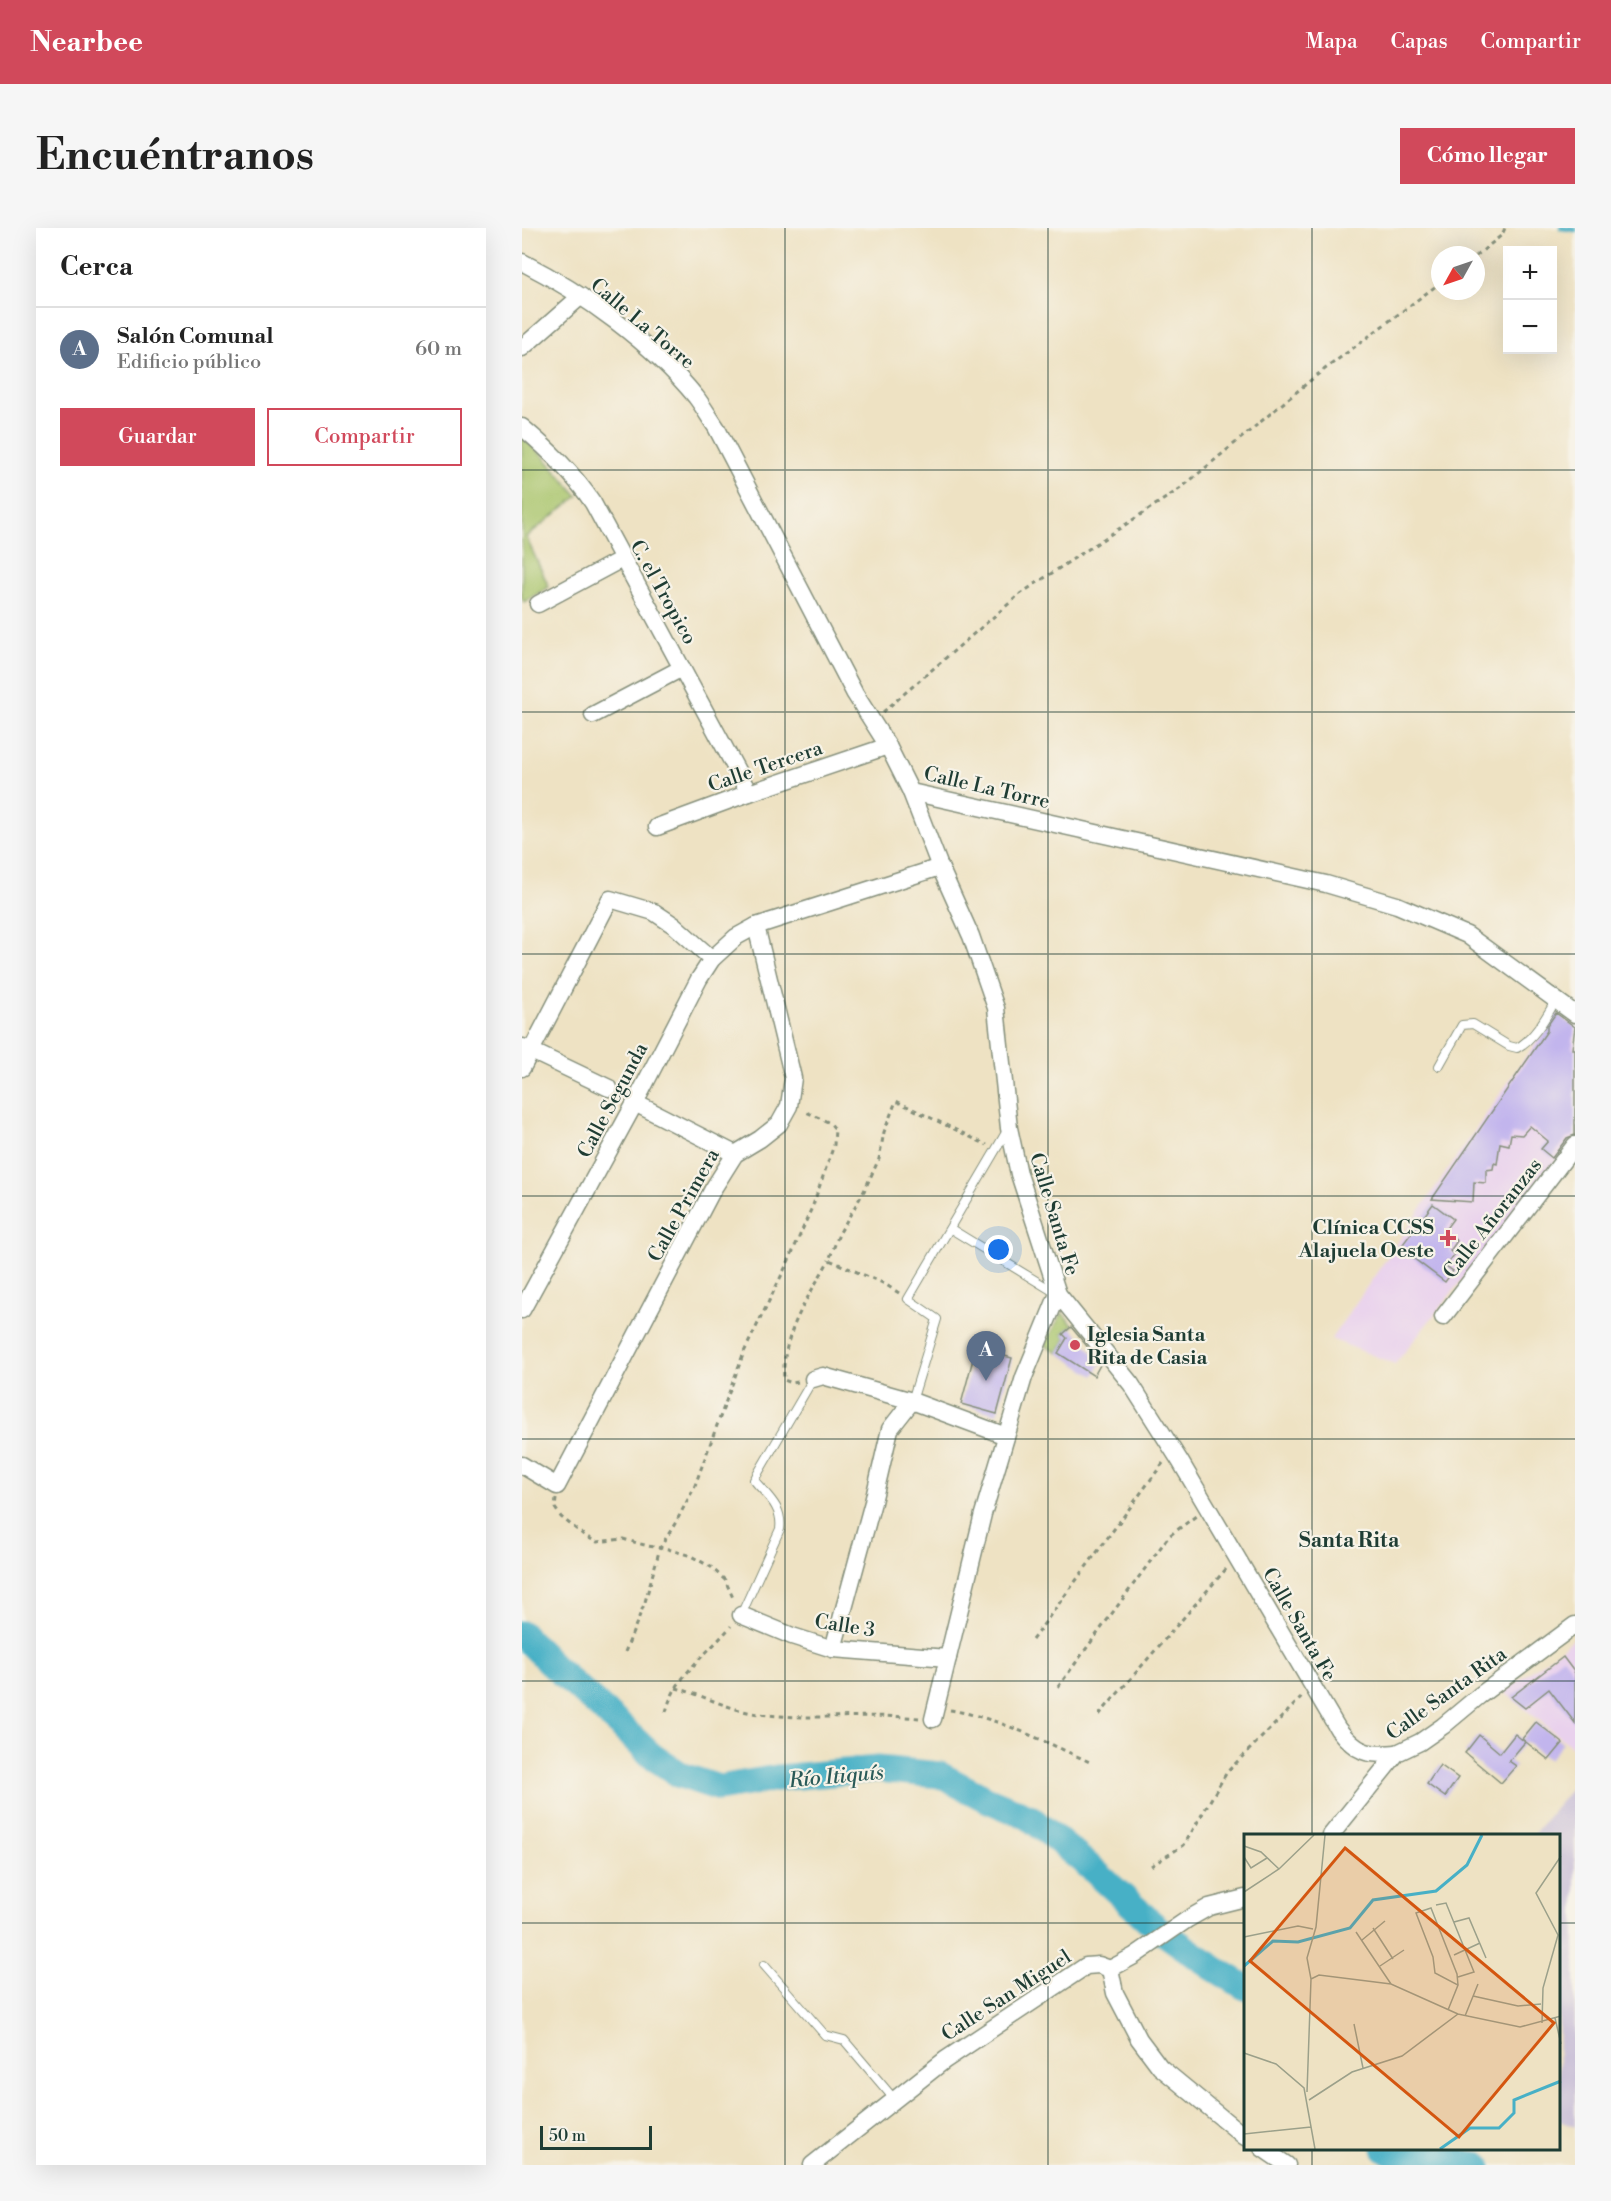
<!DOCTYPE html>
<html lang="es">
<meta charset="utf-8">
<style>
:root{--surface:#fff;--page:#f6f6f6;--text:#222;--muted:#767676;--line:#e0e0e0;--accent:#d1495b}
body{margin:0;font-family:"Libre Bodoni",serif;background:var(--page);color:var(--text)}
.controls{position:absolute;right:18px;top:18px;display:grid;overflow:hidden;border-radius:0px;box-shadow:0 6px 24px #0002}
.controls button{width:54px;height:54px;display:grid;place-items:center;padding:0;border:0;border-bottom:2px solid var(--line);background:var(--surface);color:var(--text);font:30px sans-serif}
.compass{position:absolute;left:909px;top:18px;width:54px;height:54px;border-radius:50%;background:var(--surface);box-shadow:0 6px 24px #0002;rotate:230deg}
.scale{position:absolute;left:18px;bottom:15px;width:112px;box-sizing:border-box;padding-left:6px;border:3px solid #1f3d34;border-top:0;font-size:16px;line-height:21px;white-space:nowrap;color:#1f3d34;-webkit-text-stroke:4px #f7f3e8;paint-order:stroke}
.you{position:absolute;left:477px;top:1022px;width:21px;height:21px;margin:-15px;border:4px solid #fff;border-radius:50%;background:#1a73e8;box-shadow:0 0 0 9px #1a73e833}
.badge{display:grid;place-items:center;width:39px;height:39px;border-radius:50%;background:var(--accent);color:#fff;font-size:20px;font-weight:700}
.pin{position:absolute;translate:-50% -50px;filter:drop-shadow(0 2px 3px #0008)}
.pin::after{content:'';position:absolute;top:32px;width:21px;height:18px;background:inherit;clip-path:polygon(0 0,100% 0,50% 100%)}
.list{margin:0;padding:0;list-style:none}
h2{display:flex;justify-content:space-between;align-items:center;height:78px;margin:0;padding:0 24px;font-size:26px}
h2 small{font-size:20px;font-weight:400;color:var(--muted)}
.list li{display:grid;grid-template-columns:39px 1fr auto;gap:18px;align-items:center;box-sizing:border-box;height:84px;padding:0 24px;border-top:2px solid var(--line)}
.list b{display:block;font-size:22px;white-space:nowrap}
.list p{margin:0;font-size:20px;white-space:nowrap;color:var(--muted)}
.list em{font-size:20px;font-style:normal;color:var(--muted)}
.actions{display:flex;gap:12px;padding:18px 24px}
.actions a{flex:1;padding:14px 0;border:2px solid var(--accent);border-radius:0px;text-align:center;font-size:21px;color:var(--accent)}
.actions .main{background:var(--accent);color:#fff}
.map{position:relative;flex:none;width:1053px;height:1937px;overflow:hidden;border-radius:0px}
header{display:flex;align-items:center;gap:36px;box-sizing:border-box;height:84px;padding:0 30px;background:var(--accent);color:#fff}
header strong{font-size:28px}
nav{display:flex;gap:33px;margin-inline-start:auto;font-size:21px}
.intro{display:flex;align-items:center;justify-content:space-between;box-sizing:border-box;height:144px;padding:0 36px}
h1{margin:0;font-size:42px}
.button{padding:15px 27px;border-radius:0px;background:var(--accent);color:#fff;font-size:21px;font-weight:700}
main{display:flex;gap:36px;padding:0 36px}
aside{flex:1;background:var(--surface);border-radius:0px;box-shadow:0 6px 24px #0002}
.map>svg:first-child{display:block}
.built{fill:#e9d1ed}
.industrial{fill:#c9bfd7}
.green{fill:#a8c46b;stroke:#648050;stroke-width:1.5}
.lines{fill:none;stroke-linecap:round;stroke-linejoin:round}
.stream{stroke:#47b0c6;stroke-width:4.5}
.river{stroke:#47b0c6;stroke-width:27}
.building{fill:#c2b5ed}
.service-casing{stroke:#86907c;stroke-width:10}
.minor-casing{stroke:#86907c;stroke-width:19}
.path{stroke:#86907c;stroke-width:3;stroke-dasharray:4.5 4.5;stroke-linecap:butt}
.service{stroke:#fff;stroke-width:8}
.minor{stroke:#fff;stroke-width:16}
.grid{fill:none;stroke:#1f3d34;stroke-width:1.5;stroke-opacity:0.55}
.poi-dot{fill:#d1495b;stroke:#f7f3e8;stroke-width:2}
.labels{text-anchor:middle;stroke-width:4.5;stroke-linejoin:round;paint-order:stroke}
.street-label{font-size:20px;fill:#1f3d34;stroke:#f7f3e8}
.poi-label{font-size:20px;font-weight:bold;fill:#1f3d34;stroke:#f7f3e8;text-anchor:end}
.neighbourhood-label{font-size:21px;font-weight:bold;fill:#1f3d34;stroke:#f7f3e8}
.water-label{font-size:21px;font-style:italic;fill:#295a58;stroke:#f7f3e8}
.inset-river{fill:none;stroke:#47b0c6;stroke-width:3}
.inset-road{fill:none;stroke:#9ba08a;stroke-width:1.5}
.view{fill:#d45610;fill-opacity:0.15;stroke:#d45610;stroke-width:3}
.inset-edge{fill:none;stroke:#1f3d34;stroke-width:3}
</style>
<header>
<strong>Nearbee</strong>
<nav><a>Mapa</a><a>Capas</a><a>Compartir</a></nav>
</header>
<div class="intro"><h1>Encuéntranos</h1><a class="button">Cómo llegar</a></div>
<main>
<aside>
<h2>Cerca<small></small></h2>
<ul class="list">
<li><span class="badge" style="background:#5c6f8a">A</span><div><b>Salón Comunal</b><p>Edificio público</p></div><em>60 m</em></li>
</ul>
<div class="actions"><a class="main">Guardar</a><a>Compartir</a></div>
</aside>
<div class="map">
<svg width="1053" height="1937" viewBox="0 0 1053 1937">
<rect width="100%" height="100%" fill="#f7f3e8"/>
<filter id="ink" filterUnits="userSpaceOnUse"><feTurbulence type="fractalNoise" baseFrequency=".0167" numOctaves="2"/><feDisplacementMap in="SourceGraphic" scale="12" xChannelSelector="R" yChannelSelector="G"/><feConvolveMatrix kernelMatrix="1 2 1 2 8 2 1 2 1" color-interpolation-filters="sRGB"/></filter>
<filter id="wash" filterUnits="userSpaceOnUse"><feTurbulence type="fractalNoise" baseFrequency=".008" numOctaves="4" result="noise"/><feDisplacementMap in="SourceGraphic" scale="24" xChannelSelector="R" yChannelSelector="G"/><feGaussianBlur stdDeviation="1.35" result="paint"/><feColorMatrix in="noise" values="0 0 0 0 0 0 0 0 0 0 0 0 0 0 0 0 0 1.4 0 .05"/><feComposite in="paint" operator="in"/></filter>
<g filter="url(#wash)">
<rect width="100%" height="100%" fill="#eee2c3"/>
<g class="built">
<polygon points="1034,785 1053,799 1053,910 873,1136 809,1111"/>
<polygon points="1053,1410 1053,1521 982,1464"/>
</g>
<polygon class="industrial" points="1048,1562 1053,1566 1053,1899 1037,1893 1036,1607 1011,1607"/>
<g class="green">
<polygon points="0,209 20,227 56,268 4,309 27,359 2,374 0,369"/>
<polygon points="540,1085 551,1097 541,1106 545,1110 536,1125 523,1117"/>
</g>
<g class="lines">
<polyline class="stream" points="1039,0 1053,2"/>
<g class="river">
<polyline points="0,1406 31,1438 91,1491 130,1528 158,1547 197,1560 255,1550 356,1541 418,1547 464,1571 507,1589 568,1639 634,1699 690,1739 723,1759"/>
<polyline points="863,1920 871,1925 956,1937"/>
</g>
</g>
<g id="blocks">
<g class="building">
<polygon points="1034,785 1053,799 1050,821 1053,821 1053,907 1045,910 1030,930 1019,921 1026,913 1008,898 1000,907 989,906 987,917 978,915 975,936 972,935 971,941 964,942 964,955 952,954 951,974 910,971 1025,803 1025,798"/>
<polygon points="911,976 931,991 922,1003 935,1013 928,1023 932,1027 924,1038 931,1043 923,1054 878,1020"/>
<polygon points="549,1099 579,1135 572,1148 536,1125 545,1110 541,1106"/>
<polygon points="454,1120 490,1130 475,1186 439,1176"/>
<polygon points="1041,1429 1053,1445 1053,1495 1027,1461 1003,1480 989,1469"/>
<polygon points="1014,1494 1041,1515 1027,1532 1000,1511"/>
<polygon points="993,1506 1003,1514 987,1533 994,1538 979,1555 943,1525 957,1507 978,1525"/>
<polygon points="918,1537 936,1550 923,1569 905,1556"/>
</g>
</g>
</g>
<g filter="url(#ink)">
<use href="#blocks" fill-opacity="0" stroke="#86907c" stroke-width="1.5"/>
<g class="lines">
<g class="service-casing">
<g id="service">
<path d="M917,838l23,-41 11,-1 36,22 8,2c17,-9 29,-31 39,-48"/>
<polyline points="429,1001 534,1065"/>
<polyline points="390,1173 415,1091 386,1071 486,901"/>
<path d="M219,1387l39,-86c3,-22 -13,-33 -26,-49l59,-101"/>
<polyline points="242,1737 303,1807 322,1812 373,1872"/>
</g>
</g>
<g class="minor-casing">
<g id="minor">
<path d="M0,34c61,31 130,81 174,135 7,9 13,20 20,30l139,267 33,52 23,46 415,92 71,21 70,30 108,79"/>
<polyline points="0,120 59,68"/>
<path d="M0,199c27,23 51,46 71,76l156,290"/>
<polyline points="16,376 100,331"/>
<polyline points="71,487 160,440"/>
<path d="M389,564l29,75 31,69 25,72 13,120 10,46 39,120 73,90 49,77 158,268c19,24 29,27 59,24"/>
<polyline points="135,599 227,565 366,518"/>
<polyline points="1,819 87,860"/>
<polyline points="0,840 88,671 132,684 153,698 190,731"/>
<polyline points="113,875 213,926"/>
<polyline points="0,1082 113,875 177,751 190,731 214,709 234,698"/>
<polyline points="921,1089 1053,917"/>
<polyline points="291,1151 301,1148 390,1173 484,1208"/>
<polyline points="0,1237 35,1258 191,961 213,926 238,911 257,896 267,878 271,850 234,698 418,639"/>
<polyline points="219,1387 270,1408 311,1421 426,1430"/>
<polyline points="311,1421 351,1274 368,1201 390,1173"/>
<polyline points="411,1491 461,1286 502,1149 536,1066"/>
<polyline points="809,1607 875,1525 898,1514 921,1498 957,1468 1053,1397"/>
<polyline points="588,1741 593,1765 617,1811 638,1839 723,1909"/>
<polyline points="588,1741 612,1728 666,1691 687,1679 723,1670"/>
<polyline points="740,1920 765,1937"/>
<polyline points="290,1937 423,1832 564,1738 577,1737 588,1741"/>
</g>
</g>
<g class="path">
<polyline points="954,28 980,7 983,0"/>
<polyline points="361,484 498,366 659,260 795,147 918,55"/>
<polyline points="377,1065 361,1055 307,1032 317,1006 342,963 357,931 362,904 374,873 465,917"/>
<path d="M276,1154l-6,1 -8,-3c-3,-45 24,-82 45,-120"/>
<polyline points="34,1271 33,1280 39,1289 63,1308 75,1314 101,1311 126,1318 146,1321 169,1328 189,1339 203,1352 212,1372"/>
<polyline points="510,1412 641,1235"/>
<polyline points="103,1424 123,1374 138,1320 154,1294 172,1260 222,1124 268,1030 291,977 312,917 313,901 308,895 282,883"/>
<polyline points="536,1459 647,1308 674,1288"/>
<path d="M154,1460c27,7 56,23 83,26 53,7 107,-1 160,4"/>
<path d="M428,1482c50,8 97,33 142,53"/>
<path d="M144,1484c9,-37 42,-58 65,-86"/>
<polyline points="577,1487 704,1341"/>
<polyline points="629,1638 662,1617 705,1544 780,1469"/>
</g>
<use href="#service" class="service"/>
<use href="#minor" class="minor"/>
</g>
</g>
<path class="grid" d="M263,0v1937M526,0v1937M790,0v1607M0,242h1053M0,484h1053M0,726h1053M0,968h1053M0,1211h1053M0,1453h1053M0,1695h723M1036,1695h17M790,1920v17"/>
<g class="poi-dot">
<path d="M923 1001h6v6h6v6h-6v6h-6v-6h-6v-6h6z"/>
<circle cx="553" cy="1117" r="6"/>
</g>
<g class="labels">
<g class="street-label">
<text transform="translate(121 95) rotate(40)" y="7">Calle La Torre</text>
<text transform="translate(142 364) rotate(61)" y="7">C. el Tropico</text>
<text transform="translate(243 538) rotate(-19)" y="7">Calle Tercera</text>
<text transform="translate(465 559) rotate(13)" y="7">Calle La Torre</text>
<text transform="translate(90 872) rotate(-62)" y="7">Calle Segunda</text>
<text transform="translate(161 977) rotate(-61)" y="7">Calle Primera</text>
<text transform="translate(533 986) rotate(73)" y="7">Calle Santa Fe</text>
<text transform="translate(970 990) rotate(-52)" y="7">Calle Añoranzas</text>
<text transform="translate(778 1396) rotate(60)" y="7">Calle Santa Fe</text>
<text transform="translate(323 1397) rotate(9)" y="7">Calle 3</text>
<text transform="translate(924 1465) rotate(-36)" y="7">Calle Santa Rita</text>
<text transform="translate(484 1767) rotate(-33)" y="7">Calle San Miguel</text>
</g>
<g class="poi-label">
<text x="912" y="1006">Clínica CCSS<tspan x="912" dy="23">Alajuela Oeste</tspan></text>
<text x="565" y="1113" text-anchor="start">Iglesia Santa<tspan x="565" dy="23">Rita de Casia</tspan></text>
</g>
<g class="neighbourhood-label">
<text x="827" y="1319">Santa Rita</text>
</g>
<g class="water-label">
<text transform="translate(314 1548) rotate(-5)" y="7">Río Itiquís</text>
</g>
</g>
<g transform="translate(722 1606)">
<rect width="316" height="316" fill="#eee2c3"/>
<path class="inset-river" d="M0,132l29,-25 25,1 52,-14 23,-28 63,-9 31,-26 15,-30M196,315l30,-21h29l15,-15v-13l47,-19"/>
<path class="inset-road" d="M0,12l17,6 18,17M0,23l7,11 16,-10M0,58l35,-23 35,-34M192,71l10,-2 28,69 -16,5M210,88l15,-4 17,40M129,94l20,31M112,98l35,52M0,103l54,-11 15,3M118,106l23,-19M210,121l26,-12M136,132l24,-16M67,145l8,-4 72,9 67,30M229,162l45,10 23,-2M204,176l10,-25 -23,-12 -2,-16 -17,-44 15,-5 26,66 1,11M221,182l13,-32M311,184l6,26M298,189l1,-35 15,-53 -22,-42 25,-37M110,190l9,44M0,219l32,11 28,24 11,61M63,258l4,-113 -4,-21 9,-31 9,-92M65,266l43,-28 50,-16 56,-42 62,13 41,-11M0,300l67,-7"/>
<path class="view" d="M101,14l209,175 -95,114 -209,-176z"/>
<rect width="316" height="316" class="inset-edge"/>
</g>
</svg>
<div class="controls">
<button>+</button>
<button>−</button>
</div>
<svg class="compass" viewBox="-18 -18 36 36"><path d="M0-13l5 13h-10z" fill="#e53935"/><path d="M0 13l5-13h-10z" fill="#767676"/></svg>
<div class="scale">50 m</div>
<div class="you"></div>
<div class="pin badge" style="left:464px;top:1153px;background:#5c6f8a">A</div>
</div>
</main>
